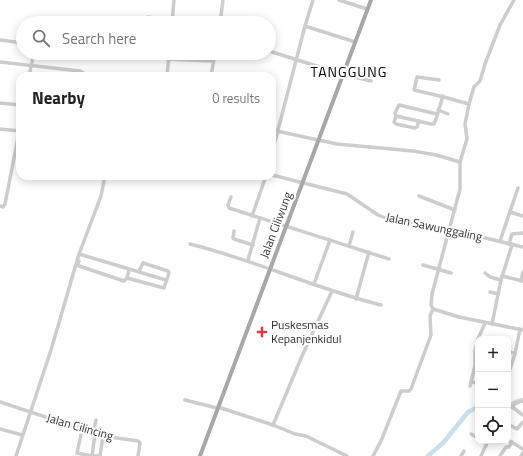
<!DOCTYPE html>
<meta charset="utf-8">
<style>
:root{--surface:#fff;--page:#f2f2f2;--text:#222;--muted:#767676;--line:#e0e0e0}
body{margin:0;font-family:"Titillium Web",sans-serif;background:var(--page);color:var(--text)}
.controls{position:absolute;right:12px;bottom:12px;display:grid;overflow:hidden;border-radius:8px;box-shadow:0 2px 10px #0003}
.controls button{width:36px;height:36px;display:grid;place-items:center;padding:0;border:0;border-bottom:1px solid var(--line);background:var(--surface);color:var(--text);font:20px sans-serif}
.list{margin:0;padding:0;list-style:none}
h2{display:flex;justify-content:space-between;align-items:center;height:52px;margin:0;padding:0 16px;font-size:17px}
h2 small{font-size:13px;font-weight:400;color:var(--muted)}
.icon{flex:none;width:22px;height:22px;fill:none;stroke:currentColor;stroke-width:2;stroke-linecap:round;stroke-linejoin:round}
.map{position:relative;flex:none;width:523px;height:456px;overflow:hidden}
.search{position:absolute;background:var(--surface);box-shadow:0 2px 10px #0003;left:16px;top:16px;width:260px;height:44px;display:flex;align-items:center;gap:10px;box-sizing:border-box;padding:0 14px;border-radius:22px;color:var(--muted);font-size:15px}
.panel{position:absolute;background:var(--surface);box-shadow:0 2px 10px #0003;left:16px;top:72px;width:260px;height:108px;border-radius:12px}
.map>svg:first-child{display:block}
.lines{fill:none;stroke-linecap:round;stroke-linejoin:round}
.river{stroke:#cce0eb;stroke-width:4.5}
.minor{stroke:#cdcdcd;stroke-width:3.5}
.major{stroke:#a8a8a8;stroke-width:4}
.poi-dot{fill:#df3a4b;stroke:#fff;stroke-width:1.5}
.labels{text-anchor:middle;stroke-width:4;stroke-linejoin:round;paint-order:stroke}
.street-label{font-size:12px;fill:#303030;stroke:#fff}
.poi-label{font-size:12px;fill:#303030;stroke:#fff;text-anchor:start}
.quarter-label{font-size:14px;letter-spacing:1px;fill:#000;stroke:#fff}
</style>
<div class="map">
<svg width="523" height="456" viewBox="0 0 523 456">
<rect width="100%" height="100%" fill="#fff"/>
<g class="lines">
<g class="river">
<polyline points="508,406 518,401 523,400"/>
<polyline points="428,456 443,443 468,412 478,407"/>
</g>
<g class="minor">
<polyline points="339,0 367,9"/>
<polyline points="148,17 174,23"/>
<polyline points="172,23 174,0"/>
<polyline points="220,23 223,0"/>
<polyline points="305,26 355,42"/>
<polyline points="0,40 23,43"/>
<polyline points="269,51 342,74 371,81"/>
<polyline points="168,59 213,61"/>
<polyline points="0,62 80,71 83,73 82,76"/>
<polyline points="29,76 34,53"/>
<polyline points="167,76 169,53"/>
<polyline points="211,76 215,53"/>
<polyline points="439,80 417,77 414,90 444,97 469,104 465,124 467,139 460,162"/>
<polyline points="0,103 20,105"/>
<polyline points="469,104 474,87 480,81 485,64 500,25 514,0"/>
<polyline points="438,110 448,114"/>
<path d="M437,114l-38,-9 -4,8 1,3 35,8h3c4,-9 6,-19 9,-28"/>
<polyline points="396,116 394,122 396,124 415,128 417,127 419,121"/>
<polyline points="0,129 20,131"/>
<polyline points="272,130 337,144 413,151 436,155 460,162 460,189 432,294 431,305 433,309 430,316 431,335 411,389 409,391 401,391 381,441 373,456"/>
<polyline points="272,153 305,26 313,0"/>
<polyline points="272,175 347,194 378,215 388,219 456,231 523,247"/>
<polyline points="419,196 455,210"/>
<polyline points="231,197 228,205 229,208 389,259"/>
<polyline points="0,206 3,207 5,204 20,127"/>
<polyline points="510,212 523,216"/>
<polyline points="252,216 266,176"/>
<polyline points="234,231 233,238 234,239 253,245"/>
<polyline points="500,241 518,188"/>
<path d="M190,244c65,16 126,45 191,61"/>
<polyline points="509,244 512,234 523,233"/>
<polyline points="349,246 353,232"/>
<polyline points="79,254 166,280"/>
<polyline points="248,260 260,218"/>
<polyline points="79,261 78,264 79,266 124,281 127,278 129,270"/>
<polyline points="423,265 451,273"/>
<polyline points="485,273 490,277 501,280"/>
<polyline points="502,276 523,281"/>
<polyline points="127,278 164,288 169,273 168,271 143,263 139,271"/>
<polyline points="521,281 523,272"/>
<polyline points="314,284 330,240"/>
<polyline points="490,292 498,294"/>
<polyline points="356,299 369,252"/>
<polyline points="433,309 459,317 523,330"/>
<polyline points="492,324 501,280 512,245"/>
<polyline points="478,339 485,323"/>
<polyline points="508,352 515,353"/>
<polyline points="508,375 515,354 520,329"/>
<polyline points="471,382 478,383"/>
<polyline points="470,386 475,366 475,352 478,339"/>
<polyline points="185,400 217,408"/>
<polyline points="523,401 516,403 512,407 523,415"/>
<polyline points="0,402 103,436 138,441 140,443 138,456"/>
<polyline points="218,407 273,425 295,434 306,436 347,456"/>
<polyline points="508,424 517,429 523,422"/>
<polyline points="273,425 302,356 332,291"/>
<polyline points="0,429 22,435"/>
<polyline points="82,430 77,453 92,456 95,434"/>
<polyline points="93,434 96,420"/>
<polyline points="471,434 478,438"/>
<polyline points="508,440 523,449"/>
<polyline points="16,456 51,350 79,254 101,196 105,176"/>
<polyline points="92,456 100,456 103,436"/>
<polyline points="461,456 464,451"/>
<polyline points="481,456 488,441"/>
<polyline points="500,456 506,447 509,447 512,442"/>
<polyline points="521,456 523,453"/>
</g>
<polyline class="major" points="200,456 371,0"/>
</g>
<path class="poi-dot" d="M260 326h4v4h4v4h-4v4h-4v-4h-4v-4h4z"/>
<g class="labels">
<g class="street-label">
<text transform="translate(276 225) rotate(-69)" y="4">Jalan Ciliwung</text>
<text transform="translate(434 227) rotate(12)" y="4">Jalan Sawunggaling</text>
<text transform="translate(80 427) rotate(16)" y="4">Jalan Cilincing</text>
</g>
<g class="poi-label">
<text x="271" y="329">Puskesmas<tspan x="271" dy="14">Kepanjenkidul</tspan></text>
</g>
<g class="quarter-label">
<text x="349" y="77">TANGGUNG</text>
</g>
</g>
</svg>
<div class="controls">
<button>+</button>
<button>−</button>
<button><svg class="icon" aria-label="locate" viewBox="0 0 24 24"><circle cx="12" cy="12" r="6"/><path d="M12 2v4M12 18v4M2 12h4M18 12h4"/></svg></button>
</div>
<div class="search"><svg class="icon" aria-label="search" viewBox="0 0 24 24"><circle cx="10" cy="10" r="6"/><path d="M15 15l6 6"/></svg>Search here</div>
<section class="panel">
<h2>Nearby<small>0 results</small></h2>
<ul class="list">
</ul>
</section>
</div>
